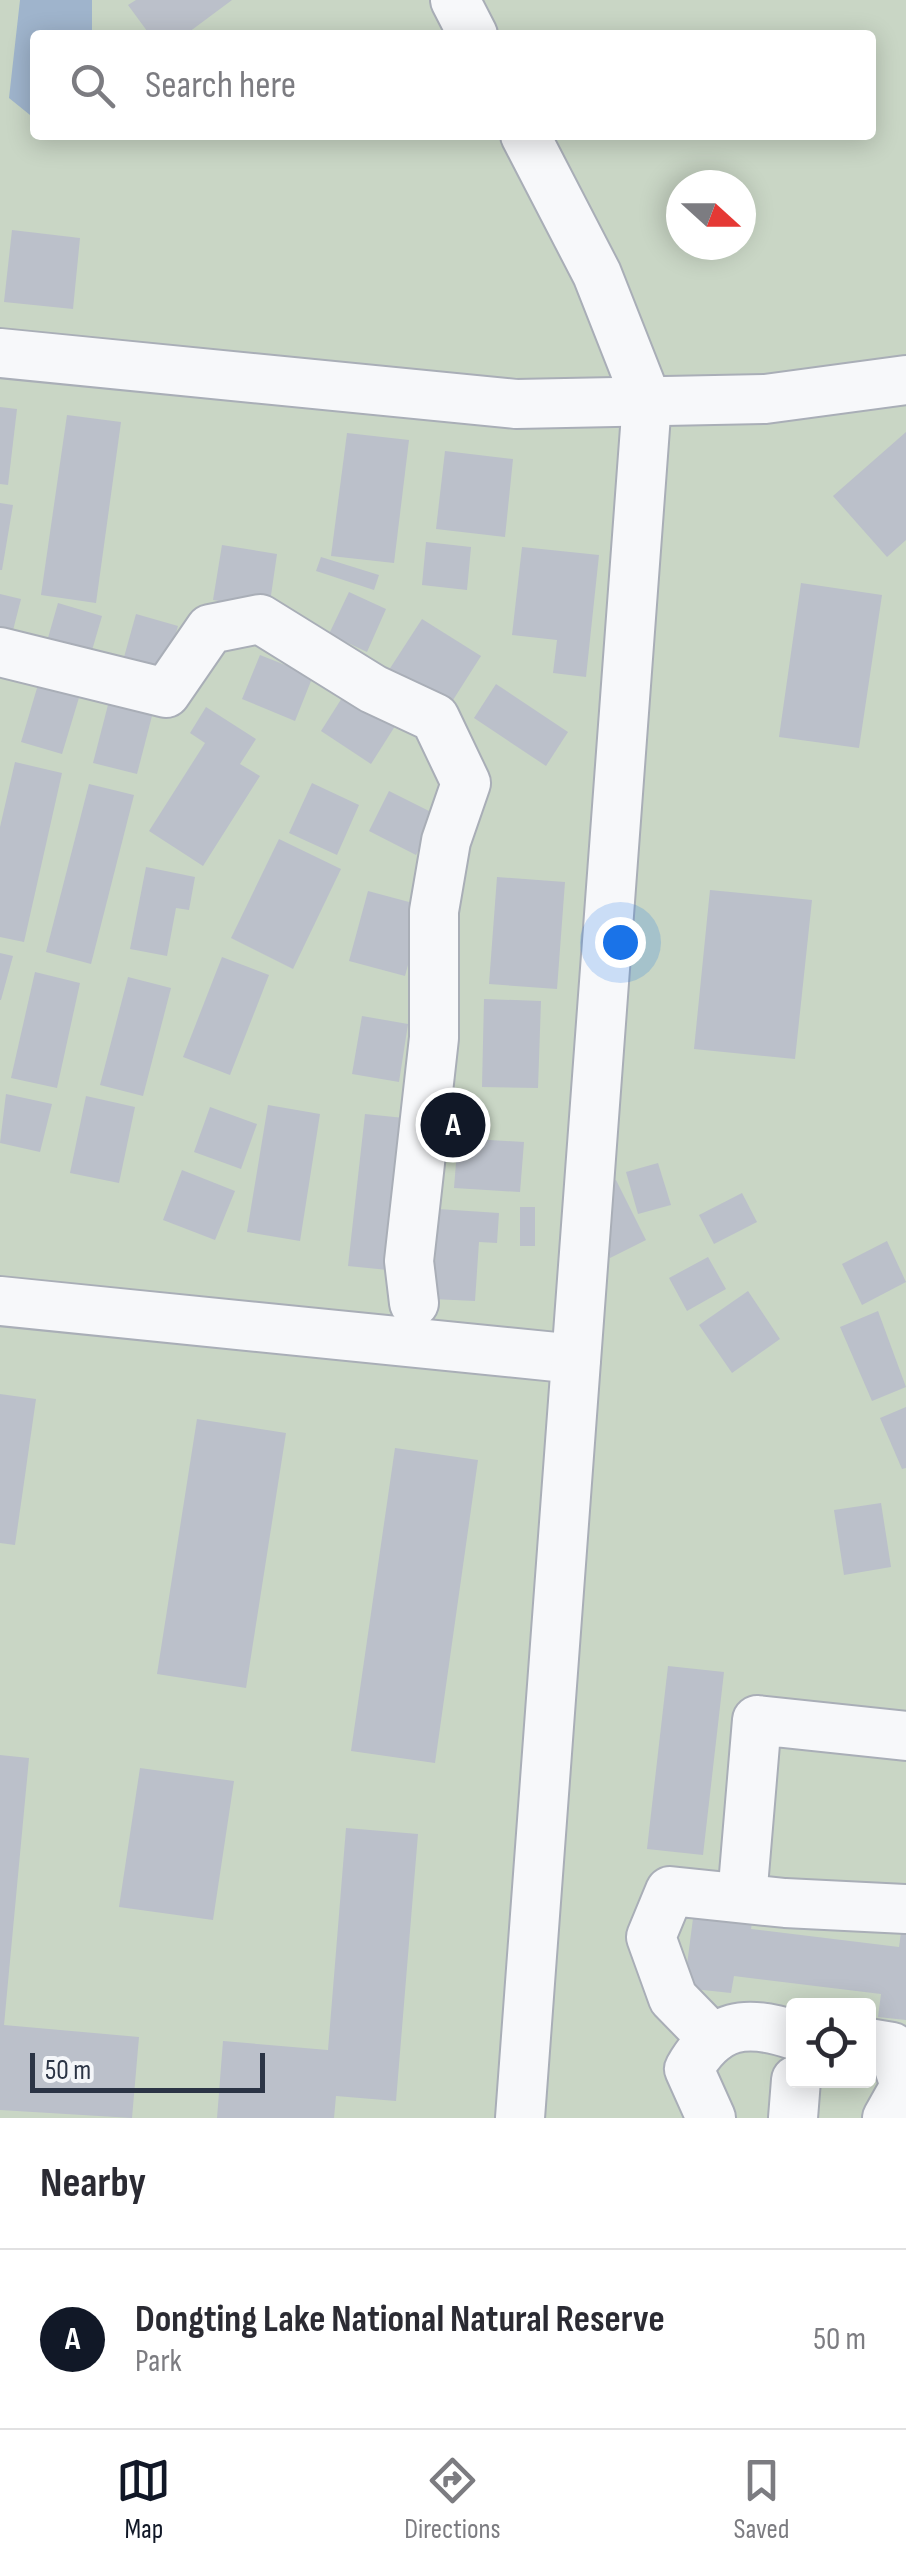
<!DOCTYPE html>
<style>
:root{--surface:#fff;--page:#f2f2f3;--text:#2b2b33;--muted:#7c7c81;--line:#e1e1e2;--accent:#111827}
body{margin:0;font-family:"Sofia Sans Condensed",sans-serif;background:var(--page);color:var(--text)}
.controls{position:absolute;right:30px;bottom:30px;display:grid;overflow:hidden;border-radius:10px;box-shadow:0 5px 25px #0003}
.controls button{width:90px;height:90px;display:grid;place-items:center;padding:0;border:0;border-bottom:2px solid var(--line);background:var(--surface);color:var(--text);font:50px sans-serif}
.compass{position:absolute;left:666px;top:170px;width:90px;height:90px;border-radius:50%;background:var(--surface);box-shadow:0 5px 25px #0003;rotate:111deg}
.scale{position:absolute;left:30px;bottom:25px;width:235px;box-sizing:border-box;padding-left:10px;border:5px solid #2b3445;border-top:0;font-size:28px;line-height:35px;white-space:nowrap;color:#2b3445;-webkit-text-stroke:8px #f4f6f9;paint-order:stroke}
.you{position:absolute;left:620px;top:942px;width:35px;height:35px;margin:-25px;border:8px solid #fff;border-radius:50%;background:#1a73e8;box-shadow:0 0 0 15px #1a73e833}
.badge{display:grid;place-items:center;width:65px;height:65px;border-radius:50%;background:var(--accent);color:#fff;font-size:32px;font-weight:700}
.pin{position:absolute;translate:-50% -50%;border:5px solid #fff;box-shadow:0 2px 10px #0006}
.list{margin:0;padding:0;list-style:none}
h2{display:flex;justify-content:space-between;align-items:center;height:130px;margin:0;padding:0 40px;font-size:42px}
h2 small{font-size:32px;font-weight:400;color:var(--muted)}
.list li{display:grid;grid-template-columns:65px 1fr auto;gap:30px;align-items:center;box-sizing:border-box;height:180px;padding:0 40px;border-top:2px solid var(--line)}
.list b{display:block;font-size:38px;white-space:nowrap}
.list p{margin:0;font-size:32px;white-space:nowrap;color:var(--muted)}
.list em{font-size:32px;font-style:normal;color:var(--muted)}
.icon{flex:none;width:55px;height:55px;fill:none;stroke:currentColor;stroke-width:2;stroke-linecap:round;stroke-linejoin:round}
.map{position:relative;flex:none;width:906px;height:2118px;overflow:hidden}
.search{position:absolute;background:var(--surface);box-shadow:0 5px 25px #0003;left:30px;right:30px;top:30px;height:110px;display:flex;align-items:center;gap:25px;box-sizing:border-box;padding:0 35px;border-radius:10px;color:var(--muted);font-size:38px}
.sheet{height:310px;background:var(--surface)}
nav{display:flex;justify-content:space-around;align-items:center;box-sizing:border-box;height:140px;border-top:2px solid var(--line);background:var(--surface);font-size:28px;color:var(--muted)}
nav a{display:grid;justify-items:center;gap:5px}
nav .on{color:var(--accent)}
.map>svg:first-child{display:block}
.green{fill:#c9d6c5;fill-rule:evenodd}
.water{fill:#9fb4cc}
.building{fill:#bbc0ca}
.lines{fill:none;stroke-linecap:round;stroke-linejoin:round}
.minor-casing{stroke:#a9aeb7;stroke-width:52}
.minor{stroke:#f7f8fa;stroke-width:48}
</style>
<div class="map">
<svg width="906" height="2118" viewBox="0 0 906 2118">
<rect width="100%" height="100%" fill="#e4e7ec"/>
<path class="green" d="M0,0h906v2118h-906zM35,35h836v100h-836zM681,185h60v60h-60zM794,2006h74v74h-74z"/>
<polygon class="water" points="20,0 92,0 92,35 35,35 35,119 9,98"/>
<g class="building">
<polygon points="136,0 232,0 185,35 150,35 128,5"/>
<polygon points="12,230 80,238 73,309 4,302"/>
<polygon points="0,407 17,409 8,485 0,484"/>
<polygon points="67,415 121,422 96,603 41,595"/>
<polygon points="906,432 906,540 887,557 833,496"/>
<polygon points="347,433 409,440 394,563 331,556"/>
<polygon points="445,451 513,459 505,537 436,529"/>
<polygon points="0,503 13,505 2,570 0,570"/>
<polygon points="426,542 471,547 467,590 422,585"/>
<polygon points="222,545 277,554 269,609 213,600"/>
<polygon points="522,547 599,555 586,677 553,673 557,640 512,635"/>
<polygon points="321,557 379,575 374,590 316,571"/>
<polygon points="801,583 882,595 859,748 779,737"/>
<polygon points="349,592 386,609 367,652 329,634"/>
<polygon points="0,594 21,599 9,646 0,644"/>
<polygon points="58,603 102,616 88,664 44,652"/>
<polygon points="136,614 178,626 162,680 121,668"/>
<polygon points="422,619 481,656 446,711 387,673"/>
<polygon points="260,655 313,676 295,721 242,699"/>
<polygon points="40,678 81,691 62,754 21,742"/>
<polygon points="496,684 568,732 546,766 474,718"/>
<polygon points="347,690 397,723 371,764 321,731"/>
<polygon points="109,701 153,712 137,774 93,763"/>
<polygon points="206,707 256,739 240,764 260,776 203,866 149,831 205,743 190,733"/>
<polygon points="15,762 62,773 24,942 0,937 0,827"/>
<polygon points="312,783 359,805 337,855 289,833"/>
<polygon points="89,784 134,795 91,964 46,952"/>
<polygon points="389,791 437,815 416,855 369,831"/>
<polygon points="279,839 341,869 293,969 231,938"/>
<polygon points="146,867 195,877 189,910 176,908 167,956 130,949"/>
<polygon points="497,877 565,882 557,989 489,984"/>
<polygon points="710,890 812,900 795,1059 694,1049"/>
<polygon points="368,891 424,906 405,976 349,961"/>
<polygon points="0,953 13,956 1,1000 0,1000"/>
<polygon points="222,957 269,975 230,1075 183,1057"/>
<polygon points="35,972 80,983 57,1088 11,1078"/>
<polygon points="128,977 171,988 143,1096 100,1085"/>
<polygon points="484,999 541,1001 538,1088 482,1087"/>
<polygon points="362,1016 408,1024 399,1082 352,1074"/>
<polygon points="6,1094 52,1104 40,1152 0,1143"/>
<polygon points="86,1096 135,1107 119,1183 70,1173"/>
<polygon points="268,1105 320,1114 300,1241 247,1232"/>
<polygon points="210,1107 257,1124 241,1169 194,1152"/>
<polygon points="365,1114 414,1119 398,1271 348,1266"/>
<polygon points="458,1138 524,1142 520,1192 454,1188"/>
<polygon points="658,1163 671,1205 638,1214 626,1172"/>
<polygon points="182,1170 235,1191 215,1240 163,1220"/>
<polygon points="616,1180 646,1240 610,1258 580,1198"/>
<polygon points="742,1193 757,1222 714,1244 699,1215"/>
<rect x="520" y="1207" width="15" height="39"/>
<polygon points="438,1209 499,1213 497,1243 479,1242 475,1301 433,1299"/>
<polygon points="887,1241 906,1282 862,1305 842,1264"/>
<polygon points="708,1257 726,1289 687,1311 669,1278"/>
<polygon points="748,1291 780,1339 732,1373 699,1325"/>
<polygon points="878,1311 906,1387 872,1401 840,1327"/>
<polygon points="0,1394 36,1399 15,1545 0,1543"/>
<polygon points="906,1407 906,1468 902,1469 880,1418"/>
<polygon points="197,1419 286,1433 246,1688 157,1674"/>
<polygon points="395,1448 478,1460 435,1763 351,1751"/>
<polygon points="881,1503 891,1567 844,1575 834,1510"/>
<polygon points="668,1666 724,1672 703,1855 647,1849"/>
<polygon points="0,1755 29,1758 4,2025 139,2037 132,2118 0,2110"/>
<polygon points="140,1768 234,1781 213,1920 119,1907"/>
<polygon points="346,1828 418,1834 396,2101 336,2096 334,2118 217,2118 223,2041 328,2050"/>
<polygon points="695,1903 754,1910 751,1929 899,1947 902,1925 906,1926 906,2020 878,2017 881,1994 734,1976 731,1993 684,1988"/>
</g>
<g class="lines">
<g class="minor-casing">
<g id="minor">
<polyline points="455,0 473,35"/>
<polyline points="0,353 516,404 765,399 906,380"/>
<polyline points="0,652 166,693 210,629 260,619 373,689 435,718 466,783 446,841 434,911 434,1038 409,1261 414,1303"/>
<polyline points="0,1301 576,1359"/>
<polyline points="742,1898 757,1720 906,1736"/>
<polyline points="713,2039 673,1998 651,1937 670,1891 785,1903 906,1909"/>
<polyline points="868,2043 892,2047 905,2086 887,2118"/>
<polyline points="520,2118 647,401 597,274 525,135"/>
<path d="M711,2118l-22,-49c26,-46 57,-50 105,-34"/>
<polyline points="793,2118 796,2080"/>
</g>
</g>
<use href="#minor" class="minor"/>
</g>
</svg>
<div class="controls">
<button><svg class="icon" aria-label="locate" viewBox="0 0 24 24"><circle cx="12" cy="12" r="6"/><path d="M12 2v4M12 18v4M2 12h4M18 12h4"/></svg></button>
</div>
<svg class="compass" viewBox="-18 -18 36 36"><path d="M0-13l5 13h-10z" fill="#e53935"/><path d="M0 13l5-13h-10z" fill="#7c7c81"/></svg>
<div class="scale">50 m</div>
<div class="you"></div>
<div class="pin badge" style="left:453px;top:1125px">A</div>
<div class="search"><svg class="icon" aria-label="search" viewBox="0 0 24 24"><circle cx="10" cy="10" r="6"/><path d="M15 15l6 6"/></svg>Search here</div>
</div>
<section class="sheet">
<h2>Nearby<small></small></h2>
<ul class="list">
<li><span class="badge">A</span><div><b>Dongting Lake National Natural Reserve</b><p>Park</p></div><em>50 m</em></li>
</ul>
</section>
<nav>
<a class="on"><svg class="icon" aria-label="map" viewBox="0 0 24 24"><path d="M3 6l6-2 6 2 6-2v14l-6 2-6-2-6 2zM9 4v14M15 6v14"/></svg>Map</a>
<a><svg class="icon" aria-label="directions" viewBox="0 0 24 24"><path d="M12 3l9 9-9 9-9-9zM9 14v-3h6M13 9l2 2-2 2"/></svg>Directions</a>
<a><svg class="icon" aria-label="saved" viewBox="0 0 24 24"><path d="M7 4h10v16l-5-4-5 4z"/></svg>Saved</a>
</nav>
